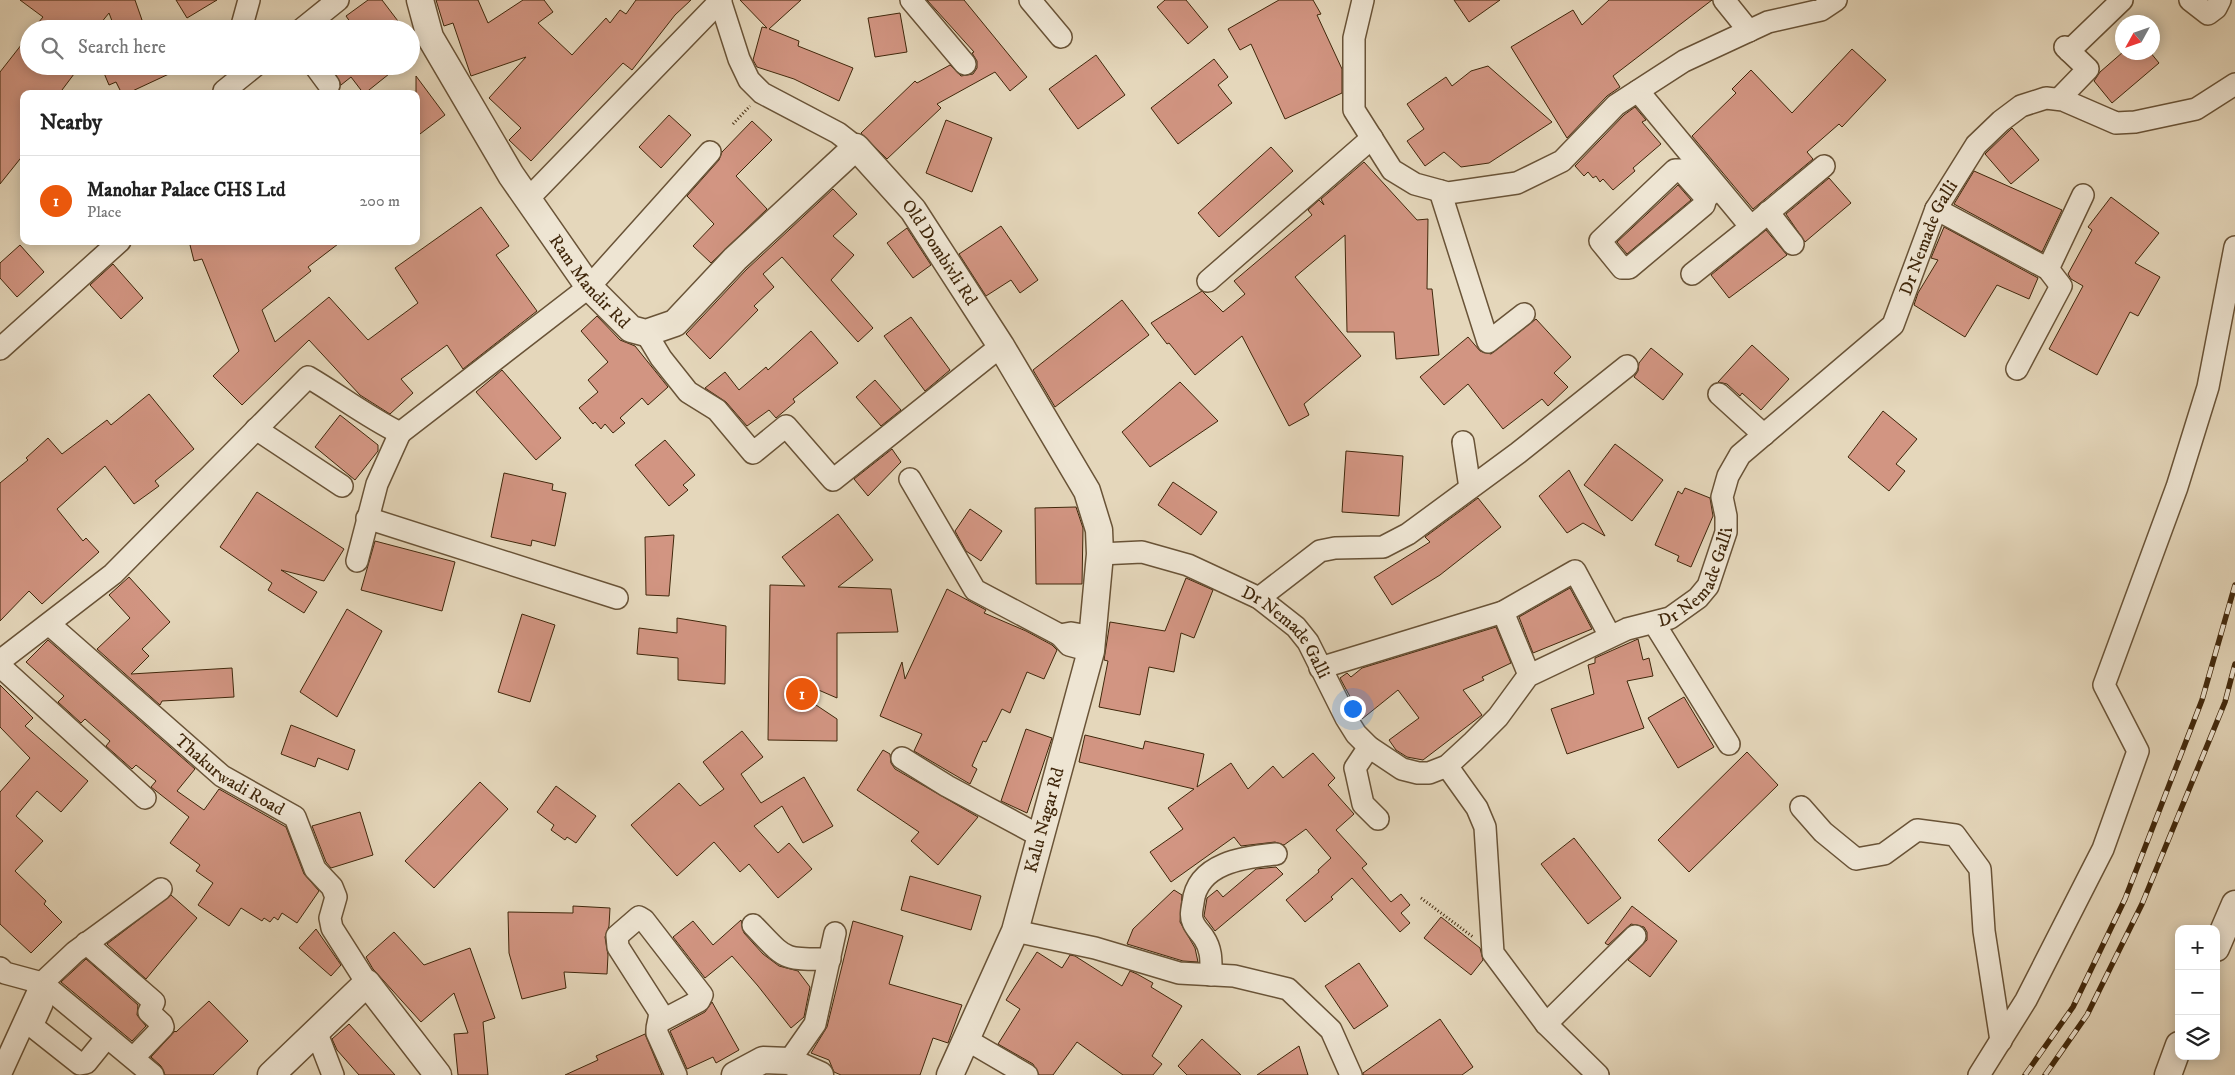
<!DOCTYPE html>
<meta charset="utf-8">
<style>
:root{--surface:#fff;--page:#f2f2f2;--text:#222;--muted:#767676;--line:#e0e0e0;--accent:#ea580c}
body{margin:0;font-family:"IM FELL DW Pica",serif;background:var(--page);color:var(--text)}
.controls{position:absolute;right:15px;bottom:15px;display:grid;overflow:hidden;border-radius:10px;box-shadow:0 2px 12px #0003}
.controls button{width:45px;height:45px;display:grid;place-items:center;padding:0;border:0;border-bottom:1px solid var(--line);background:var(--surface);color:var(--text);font:25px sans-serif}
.compass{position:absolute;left:2115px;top:15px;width:45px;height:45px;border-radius:50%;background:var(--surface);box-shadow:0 2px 12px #0003;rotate:230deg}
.you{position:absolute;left:1352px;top:708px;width:18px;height:18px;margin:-12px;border:4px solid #fff;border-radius:50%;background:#1a73e8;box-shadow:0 0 0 8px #1a73e833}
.badge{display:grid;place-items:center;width:32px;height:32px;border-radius:50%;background:var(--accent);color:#fff;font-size:16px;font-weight:700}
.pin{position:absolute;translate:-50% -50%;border:2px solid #fff;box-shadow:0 1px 5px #0006}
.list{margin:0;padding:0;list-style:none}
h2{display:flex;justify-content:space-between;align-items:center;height:65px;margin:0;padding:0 20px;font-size:21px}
h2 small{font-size:16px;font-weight:400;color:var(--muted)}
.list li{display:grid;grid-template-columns:32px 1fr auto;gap:15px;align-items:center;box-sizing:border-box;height:90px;padding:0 20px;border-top:1px solid var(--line)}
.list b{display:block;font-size:19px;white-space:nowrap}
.list p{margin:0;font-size:16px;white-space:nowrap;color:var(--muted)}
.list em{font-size:16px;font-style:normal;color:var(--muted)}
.icon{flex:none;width:28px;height:28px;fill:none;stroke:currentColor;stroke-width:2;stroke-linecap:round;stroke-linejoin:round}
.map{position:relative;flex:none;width:2235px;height:1075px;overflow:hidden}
.search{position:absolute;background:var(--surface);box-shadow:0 2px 12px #0003;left:20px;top:20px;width:400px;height:55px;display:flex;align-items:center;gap:12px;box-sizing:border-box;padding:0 18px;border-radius:28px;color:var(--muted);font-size:19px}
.panel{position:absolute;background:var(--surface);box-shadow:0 2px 12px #0003;left:20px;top:90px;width:400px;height:155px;border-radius:10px}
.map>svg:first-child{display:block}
.building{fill:#d29582;stroke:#40270b}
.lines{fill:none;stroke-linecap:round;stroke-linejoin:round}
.minor-casing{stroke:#695337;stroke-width:24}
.tertiary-casing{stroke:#695337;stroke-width:29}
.path{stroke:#40270b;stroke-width:3;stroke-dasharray:1 2.5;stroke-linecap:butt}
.minor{stroke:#eee5d3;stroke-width:21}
.tertiary{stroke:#eee5d3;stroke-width:26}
.rail-casing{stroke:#40270b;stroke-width:5.5}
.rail{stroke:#eee5d3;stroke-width:4;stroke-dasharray:11;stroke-linecap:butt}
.labels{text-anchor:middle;stroke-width:5;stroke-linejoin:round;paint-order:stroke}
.street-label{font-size:18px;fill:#40270b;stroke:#eee5d3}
</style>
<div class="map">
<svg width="2235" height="1075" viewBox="0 0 2235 1075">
<rect width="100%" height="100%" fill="#e5d7bb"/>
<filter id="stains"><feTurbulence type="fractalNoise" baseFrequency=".004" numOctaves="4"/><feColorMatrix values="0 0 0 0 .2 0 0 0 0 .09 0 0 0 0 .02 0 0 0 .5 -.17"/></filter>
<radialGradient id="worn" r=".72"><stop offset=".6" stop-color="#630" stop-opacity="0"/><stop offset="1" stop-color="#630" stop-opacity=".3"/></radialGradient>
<g class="building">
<polygon points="20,0 135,0 142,20 115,29 109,13 96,29 33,29 43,17"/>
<polygon points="176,0 217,0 187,18"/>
<polygon points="368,0 382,0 404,29 355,29 346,16"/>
<polygon points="436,0 478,0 488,23 523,0 544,0 553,12 538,23 572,55 606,18 610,23 620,10 626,14 636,0 691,0 675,15 632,70 623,63 531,161 509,140 521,128 489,98 526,57 471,76 453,23 444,26"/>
<polygon points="740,0 801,0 769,29 799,41 798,46 853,68 839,101 794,79 757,67 753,60 762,27 767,28"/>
<polygon points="927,0 964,0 1027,77 1010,91 995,72 937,104 941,108 887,159 861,133 915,81 917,83 950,65 961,76 973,74 977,68 977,61 972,53 974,52"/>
<polygon points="1165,0 1186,0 1208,27 1188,44 1157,7"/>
<polygon points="1279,0 1313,0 1321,14 1317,15 1342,69 1342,93 1285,119 1251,44 1240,50 1228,29"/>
<polygon points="1454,0 1500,0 1469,22"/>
<polygon points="1609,0 1712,0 1613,76 1620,87 1607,96 1567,138 1511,47 1573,10 1582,25"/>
<polygon points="900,13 907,52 875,57 868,18"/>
<polygon points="29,35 29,66 80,66 59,94 24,94 24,154 0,184 0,72"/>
<polygon points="1852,49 1886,80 1842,127 1839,124 1807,152 1813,159 1753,209 1692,136 1736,93 1732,89 1751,70 1792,113"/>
<polygon points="2123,52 2150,52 2159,63 2112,103 2094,81 2100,72"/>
<polygon points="1096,55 1125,95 1078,129 1049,89"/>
<polygon points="1214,59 1228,77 1218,85 1232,103 1178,144 1151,108"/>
<polygon points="101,66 186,66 126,94 122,94 116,82 109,85"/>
<polygon points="337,66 399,66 364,94 351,77 341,85 333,69"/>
<polygon points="1488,66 1552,122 1489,163 1461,167 1444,152 1425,166 1407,141 1424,129 1407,104 1446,77 1452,86 1471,71"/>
<polygon points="416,76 445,115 416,137"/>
<polygon points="1635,107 1646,120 1642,122 1661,144 1633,168 1635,171 1613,190 1603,179 1600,182 1596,176 1593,178 1588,172 1584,176 1575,166 1624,115"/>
<polygon points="669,115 691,135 661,168 639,147"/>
<polygon points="946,120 992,138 972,192 926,173"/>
<polygon points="752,121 772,140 736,176 767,209 711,263 693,246 714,224 687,196 719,160 722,152"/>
<polygon points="2012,128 2039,160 2011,184 1985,154"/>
<polygon points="1271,147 1293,171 1219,237 1198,213"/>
<polygon points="1364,162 1417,220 1428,219 1427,289 1432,289 1439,355 1396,359 1394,332 1347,332 1345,235 1295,277 1361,356 1304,404 1309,415 1289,426 1242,336 1195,375 1169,343 1167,344 1151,323 1202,291 1223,312 1245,294 1234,281 1312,215 1308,210 1319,200 1324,205 1321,199"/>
<polygon points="1974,171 2062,210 2042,252 1954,204"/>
<polygon points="1829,178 1851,203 1805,242 1786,214"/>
<polygon points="1678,185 1691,200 1627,254 1617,242"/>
<polygon points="833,189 857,214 833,236 854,255 831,280 873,328 858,342 782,257 763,274 774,287 754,306 758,310 710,359 686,334 746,270"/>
<polygon points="2111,197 2159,233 2135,263 2160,277 2138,316 2130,312 2097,375 2049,349 2083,286 2071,279 2068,274 2092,230 2088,227"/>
<polygon points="481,207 509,246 496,255 537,311 463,369 447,345 401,379 413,393 390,414 360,395 309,340 242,405 213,376 239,351 202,259 194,261 189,241 342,241 308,267 311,271 262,310 275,342 329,297 368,340 418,303 395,268"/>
<polygon points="1001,226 1038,280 1020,293 1011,280 986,296 959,254"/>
<polygon points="1944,227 2038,278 2029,299 1997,285 1965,337 1914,305 1918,293 1938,260 1931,258"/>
<polygon points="907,228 931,265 913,278 887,243"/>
<polygon points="1766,230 1787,255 1729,298 1711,275"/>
<polygon points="20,245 44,272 17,297 0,278 0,263"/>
<polygon points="113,264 143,298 121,319 90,285"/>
<polygon points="1122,300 1149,335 1055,407 1033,370"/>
<polygon points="597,316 620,340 635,346 668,387 648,405 642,398 620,418 625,423 613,433 605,424 601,429 595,422 593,424 579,408 598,392 588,380 608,362 581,331"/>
<polygon points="911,317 950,370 925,391 884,336"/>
<polygon points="1536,319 1571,357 1554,373 1568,387 1548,406 1542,399 1503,429 1468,384 1444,405 1420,377 1468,337 1480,351 1491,354"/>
<polygon points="811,331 838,363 793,399 795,402 776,418 769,410 747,426 726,402 705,388 725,372 739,390 766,367 768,370"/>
<polygon points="1752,345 1789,379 1761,410 1742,393 1740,396 1727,384 1718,382"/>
<polygon points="1651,348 1683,374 1663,400 1634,377 1638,371 1639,363"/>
<polygon points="502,370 561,438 536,460 476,392"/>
<polygon points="875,380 901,410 881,426 856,397"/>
<polygon points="1180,382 1218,421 1150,467 1122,432"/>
<polygon points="149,394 194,449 155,481 159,486 134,504 105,466 57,509 83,541 86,538 99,552 42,604 29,591 0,621 0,483 28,460 26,458 48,438 62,454 107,420 111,425"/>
<polygon points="1883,411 1917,439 1896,464 1905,471 1889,491 1848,457"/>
<polygon points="340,415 378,445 378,451 355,480 315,447"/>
<polygon points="665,440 695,475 683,485 688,490 669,506 635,465"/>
<polygon points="1615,444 1663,480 1632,521 1584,485"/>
<polygon points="892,449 901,462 868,496 854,479"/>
<polygon points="1346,451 1403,456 1399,516 1342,512"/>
<polygon points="1569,470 1585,500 1605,536 1583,523 1567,533 1539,496"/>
<polygon points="504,473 553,484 552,490 566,493 555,546 532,540 531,546 491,537"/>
<polygon points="1173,482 1217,512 1201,535 1158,505"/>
<polygon points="1685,488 1710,498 1713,516 1691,567 1677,561 1679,556 1655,545 1678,491 1682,494"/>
<polygon points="257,492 344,549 324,581 281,570 317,592 304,613 268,590 272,583 220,547"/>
<polygon points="1478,498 1501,527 1440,575 1392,605 1374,577 1430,542 1425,537"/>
<polygon points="1076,507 1083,528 1082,584 1036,584 1035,508"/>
<polygon points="970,509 1002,531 981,561 966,551 955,531"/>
<polygon points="838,514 873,560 838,587 891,589 898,632 837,633 837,698 800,682 795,691 837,719 837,741 768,740 770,585 805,586 782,557"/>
<polygon points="674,535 669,596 646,595 645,537"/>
<polygon points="375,541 455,562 442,611 361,590"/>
<polygon points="129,577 170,622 142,649 149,656 131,674 232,668 234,697 162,701 160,705 97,649 130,618 109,595"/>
<polygon points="1186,578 1213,590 1194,638 1181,633 1174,672 1149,667 1140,715 1099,707 1108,661 1104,660 1110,622 1165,631"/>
<polygon points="1570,588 1592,629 1533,653 1519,617"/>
<polygon points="947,589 986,610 984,613 1026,631 1052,645 1057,650 1044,679 1027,672 1010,713 1002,709 986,742 983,741 972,766 977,769 970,784 914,751 922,734 880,716 902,662 905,679"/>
<polygon points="347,609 382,631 337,717 300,692"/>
<polygon points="522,614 555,625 530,702 498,692"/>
<polygon points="677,618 726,626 725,684 678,680 678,658 637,654 639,628 677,633"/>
<polygon points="1496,627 1511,663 1482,677 1484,680 1463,690 1482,715 1423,760 1407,757 1396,750 1389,740 1419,718 1398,690 1362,719 1340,678 1347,673 1351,677 1362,668"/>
<polygon points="1638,639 1643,660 1649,658 1653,676 1627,681 1644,728 1567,754 1551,709 1594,694 1588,665 1595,663 1595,658"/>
<polygon points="48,640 195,769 177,791 204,810 219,789 286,827 304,874 319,891 297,923 282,913 278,920 274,917 270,922 264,918 262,921 241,908 229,926 198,905 213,883 196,871 200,865 170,843 189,817 151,787 156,781 136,765 132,769 106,746 110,741 85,719 81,723 58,702 64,696 26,662"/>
<polygon points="0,685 33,718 25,726 88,781 61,812 37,791 16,816 43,841 15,871 46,901 44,904 62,922 31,953 0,924 0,792 30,758 0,727"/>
<polygon points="1684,697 1714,747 1678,768 1648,718"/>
<polygon points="291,725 355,750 348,770 318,758 315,767 281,754"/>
<polygon points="1026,729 1052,738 1027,813 1001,801"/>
<polygon points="742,731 763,757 741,774 761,803 804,777 833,826 803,843 782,806 754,826 778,853 789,843 812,869 778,898 749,864 740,872 714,842 677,876 631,825 679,783 700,806 724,789 703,762"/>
<polygon points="1085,735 1143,749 1145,741 1204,754 1197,787 1231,763 1248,789 1273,766 1283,778 1313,753 1335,778 1328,785 1354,814 1336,830 1367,864 1362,868 1391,902 1401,894 1410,905 1401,913 1410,923 1400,932 1352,878 1331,897 1333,899 1305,922 1286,900 1319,872 1318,870 1331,858 1306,829 1284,845 1275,842 1241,846 1234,837 1171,882 1150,852 1183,829 1168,808 1194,789 1079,762"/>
<polygon points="883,750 890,754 891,763 895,769 978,817 938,865 911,841 919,832 857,790"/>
<polygon points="1747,752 1778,785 1689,872 1658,840"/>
<polygon points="480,782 508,809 434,888 405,861"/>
<polygon points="556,786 596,816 576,843 567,837 565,840 551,830 554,825 537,812"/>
<polygon points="360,812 373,855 331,868 326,862 312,826"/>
<polygon points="1574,838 1621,898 1588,924 1541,864"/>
<polygon points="1276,867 1283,874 1215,931 1204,916 1207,898 1217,890 1223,897 1256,869"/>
<polygon points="910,876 981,896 971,930 901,910"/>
<polygon points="1174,890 1182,895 1180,922 1195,948 1198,962 1183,961 1127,944 1133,929"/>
<polygon points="171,895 197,918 146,979 107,944"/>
<polygon points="573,906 610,908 609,926 605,937 608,955 607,974 564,972 566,988 522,999 509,953 508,912 573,913"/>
<polygon points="1632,906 1677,941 1650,977 1628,960 1647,940 1647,932 1644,927 1631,924 1608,945 1605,943"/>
<polygon points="1441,917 1480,948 1483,960 1471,975 1424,938"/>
<polygon points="741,920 744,933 763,954 779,966 798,971 810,987 804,1017 791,1028 758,986 732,956 705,978 673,937 693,921 713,945"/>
<polygon points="853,921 903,936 889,984 962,1005 948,1043 933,1038 920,1075 841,1075 834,1072 829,1060 811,1053 827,1027"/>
<polygon points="316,929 341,965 331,976 299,948"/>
<polygon points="394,932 424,965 470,948 495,1018 483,1022 488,1075 458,1075 454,1034 468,1033 454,993 421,1022 373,969 366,957"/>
<polygon points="1037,952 1062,968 1070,955 1075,956 1122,986 1130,971 1137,974 1153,983 1151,987 1182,1006 1152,1056 1162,1064 1153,1075 1123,1075 1077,1042 1053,1075 1039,1075 1033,1064 998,1044 1020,1009 1006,1000"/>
<polygon points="86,959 138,1005 137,1015 146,1026 132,1041 61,982"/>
<polygon points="1359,963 1388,1006 1354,1029 1325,986"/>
<polygon points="209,1001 248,1041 213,1075 165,1075 161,1066 151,1057 175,1031 176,1032"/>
<polygon points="712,1002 739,1050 716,1063 713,1057 687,1069 670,1031 705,1012"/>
<polygon points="1440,1019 1473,1067 1462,1075 1363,1075 1363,1073"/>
<polygon points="349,1024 395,1075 359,1075 337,1050 332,1039"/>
<polygon points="645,1034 662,1075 565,1075 598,1060 596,1056"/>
<polygon points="1202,1039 1241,1075 1187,1075 1178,1066"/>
<polygon points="1299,1046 1308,1075 1257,1075"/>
</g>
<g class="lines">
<g class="minor-casing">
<g id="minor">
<polyline points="720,0 739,59 749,80 762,93 838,133 856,147"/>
<polyline points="911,0 965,64"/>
<polyline points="1030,0 1061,37"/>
<polyline points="1363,0 1354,38 1354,110 1392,170 1415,184 1448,193 1517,183 1562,161 1616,105 1684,61 1768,22 1821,10 1836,0"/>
<polyline points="1724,0 1749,31"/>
<polyline points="2190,0 2208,14 2216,8 2220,0"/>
<polyline points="241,29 249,0"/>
<polyline points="302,29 338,0"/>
<polyline points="2069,51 2122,0"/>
<polyline points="315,66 329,85"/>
<polyline points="224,91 255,66"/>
<polyline points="1638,91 1751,227 1824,166"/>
<polyline points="2059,99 2088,69 2065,47"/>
<polyline points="1440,191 1488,342 1524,314"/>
<polyline points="1706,198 1681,170 1675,170 1600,241 1622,268 1629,268 1704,205 1706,198 1718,188"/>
<polyline points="528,199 721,0"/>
<polyline points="1936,209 2048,269 2061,286 2017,369"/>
<polyline points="1768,212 1793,244"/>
<polyline points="2048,269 2083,195"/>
<polyline points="1692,274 1751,227"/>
<polyline points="1208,281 1372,138"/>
<polyline points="646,333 661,358 688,392 717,410 753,453 786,426 833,480 1001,346"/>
<polyline points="0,349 120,241"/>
<polyline points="1719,394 1764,435"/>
<polyline points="256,429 342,486"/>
<polyline points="1463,442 1470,488"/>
<polyline points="910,479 975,590 1060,635"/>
<polyline points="367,518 617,598"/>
<path id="s1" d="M1100,554l42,-2 46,13 71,33 37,29 12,15 38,76 10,16 13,13 33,22 16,4h11l18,-7 26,-24 25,-25 30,-41 99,-47 43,-11 28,-20 10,-12 18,-54v-16l-4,-19 6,-21 12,-21 153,-130 43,-116 40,-64 25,-24 20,-15 25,-8 17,2 53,23 19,-1 61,-13 39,-25"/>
<polyline points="357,561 377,484 400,433"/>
<polyline points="1259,598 1320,551 1335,548 1383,547 1408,534 1518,453 1627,366"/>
<polyline points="1503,612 1529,675"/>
<polyline points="1654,623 1729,744"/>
<path id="s2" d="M49,624l173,152 73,41 20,52 17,18 4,10 -6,21 2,10 35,55"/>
<polyline points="1091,651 1069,645 1060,635 1071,633 1094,637"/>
<path d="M0,661l113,-87 195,-197c31,18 59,40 92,56l189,-146 121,-135"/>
<polyline points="0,666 145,798"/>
<polyline points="1320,668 1503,612 1575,571 1610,636"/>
<polyline points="1369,747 1355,768 1356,772 1363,804 1378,819"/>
<polyline points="902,758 947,786 1040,836"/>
<polyline points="1447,766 1477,808 1485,827 1493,953 1546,1024 1598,1075"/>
<polyline points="1801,807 1823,832 1856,859 1884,854 1917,830 1955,835 1980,869 1984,931 2001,1041"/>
<path d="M753,925c33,34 28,35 77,34"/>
<polyline points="1015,931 1095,948 1179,973 1234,976 1288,989 1331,1030 1351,1075"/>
<polyline points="86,943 154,1002 149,1012 162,1024 163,1027 138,1053"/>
<polyline points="0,968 5,973 42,983 75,952 161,889"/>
<path d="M1211,975c0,-14 1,-25 -7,-37 -3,-5 -9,-10 -11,-16 -3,-6 -1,-13 0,-19 4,-40 51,-46 83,-49"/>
<polyline points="42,1004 32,1026 80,1064 86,1063 107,1037"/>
<path d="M659,1022l40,-21 3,-6 -58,-75 -5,-3 -22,19 1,11 41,64c2,8 -3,13 -2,22l19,42"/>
<polyline points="1546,1024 1635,936"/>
<polyline points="316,1031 333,1075"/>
<polyline points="967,1040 1027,1075"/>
<polyline points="789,1061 815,1024 835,933"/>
<polyline points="0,1075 42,983 153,1075"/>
<polyline points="1979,1075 2026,1000 2103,849 2138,751 2104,685 2177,487 2208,387 2235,247"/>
</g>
</g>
<g class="tertiary-casing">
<g id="tertiary">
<path id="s3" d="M420,0l10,37 81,138 78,112 42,42 15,4 29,-10 60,-64 121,-112 57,63 88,136 86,145 12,39 1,24 -9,97 -76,280 -65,144"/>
<polyline points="2216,948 2235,904"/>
<polyline points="271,1075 367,983 438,1075"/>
<polyline points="735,1075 763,1060 789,1061 820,1075"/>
<polyline points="2168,1075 2179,1045"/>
</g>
</g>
<g class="path">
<polyline points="733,124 750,106"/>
<polyline points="1421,898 1473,937"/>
</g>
<use href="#minor" class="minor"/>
<use href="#tertiary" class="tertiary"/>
<g class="rail-casing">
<g id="rail">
<polyline points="2025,1075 2073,1007 2125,899 2202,700 2235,585"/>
<polyline points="2045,1075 2087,1015 2142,904 2225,702 2235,664"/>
</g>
</g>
<use href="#rail" class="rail"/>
</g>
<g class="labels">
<g class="street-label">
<text dy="6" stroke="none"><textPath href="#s1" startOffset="1202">Dr Nemade Galli</textPath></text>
<text dy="6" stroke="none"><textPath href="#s3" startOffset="828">Old Dombivli Rd</textPath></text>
<text dy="6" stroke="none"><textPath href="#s3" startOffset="331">Ram Mandir Rd</textPath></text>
<text dy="6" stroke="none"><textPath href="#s1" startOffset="768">Dr Nemade Galli</textPath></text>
<text dy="6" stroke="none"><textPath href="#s1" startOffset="212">Dr Nemade Galli</textPath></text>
<text dy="6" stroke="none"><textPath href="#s2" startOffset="236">Thakurwadi Road</textPath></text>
<text transform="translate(1044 820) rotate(-75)" y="6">Kalu Nagar Rd</text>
</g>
</g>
<rect width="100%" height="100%" filter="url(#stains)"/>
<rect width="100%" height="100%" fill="url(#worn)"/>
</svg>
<div class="controls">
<button>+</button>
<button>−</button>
<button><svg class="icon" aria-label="layers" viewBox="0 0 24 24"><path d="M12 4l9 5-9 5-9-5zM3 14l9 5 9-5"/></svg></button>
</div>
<svg class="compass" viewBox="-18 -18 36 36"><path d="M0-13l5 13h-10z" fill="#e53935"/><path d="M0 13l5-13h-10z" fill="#767676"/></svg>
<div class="you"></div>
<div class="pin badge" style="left:802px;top:694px">1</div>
<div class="search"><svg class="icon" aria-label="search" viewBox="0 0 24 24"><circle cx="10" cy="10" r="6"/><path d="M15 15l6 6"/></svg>Search here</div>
<section class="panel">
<h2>Nearby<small></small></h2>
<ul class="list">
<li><span class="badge">1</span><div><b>Manohar Palace CHS Ltd</b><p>Place</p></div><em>200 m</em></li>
</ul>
</section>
</div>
